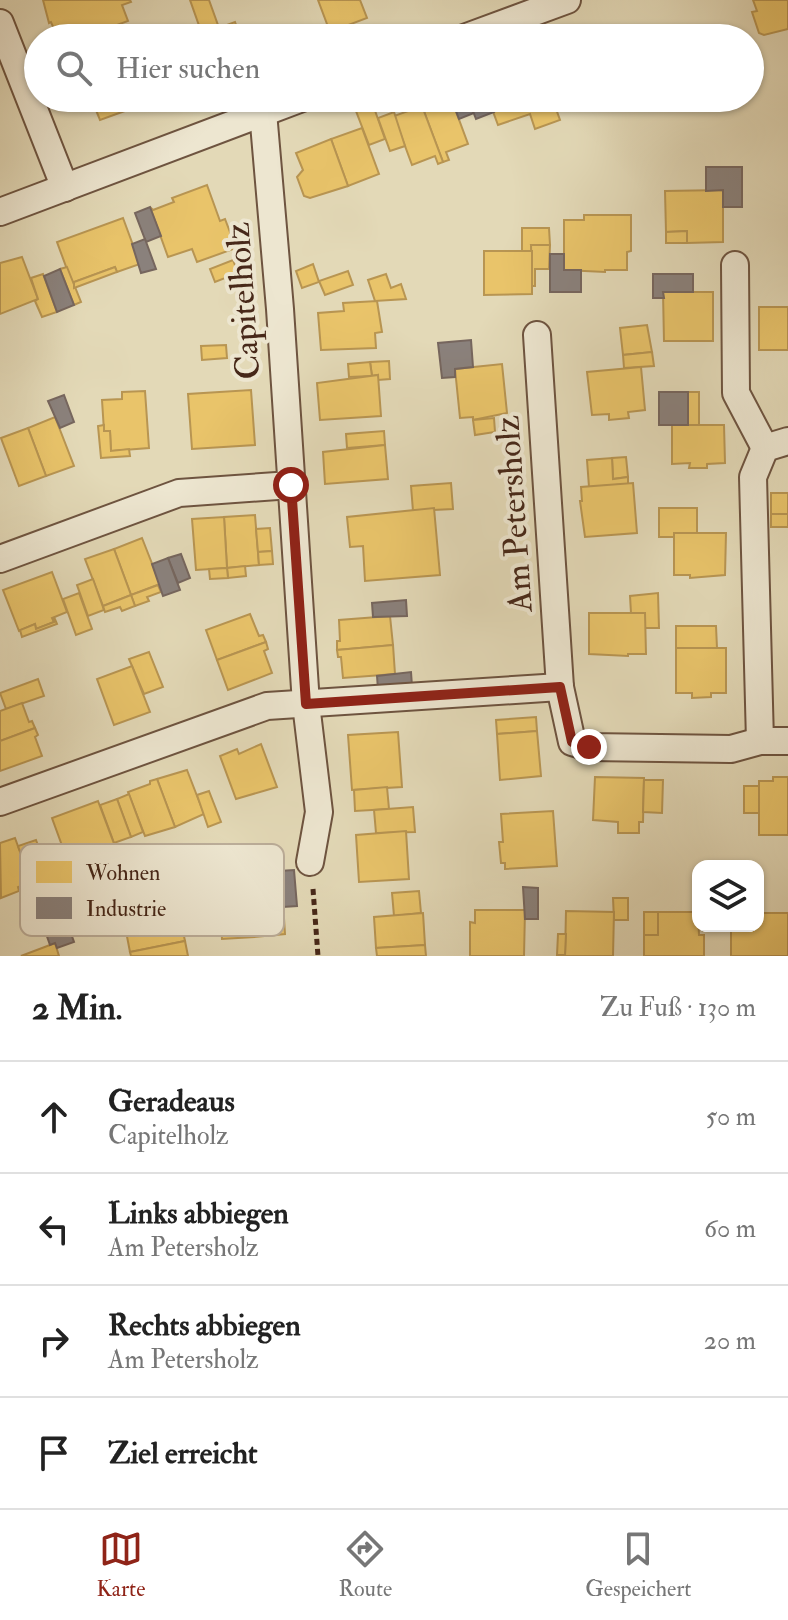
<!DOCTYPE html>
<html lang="de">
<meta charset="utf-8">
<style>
:root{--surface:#fff;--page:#f2f2f2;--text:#222;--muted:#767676;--line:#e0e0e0;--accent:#8f2418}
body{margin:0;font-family:"IM FELL Double Pica",serif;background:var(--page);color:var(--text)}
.controls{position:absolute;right:24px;bottom:24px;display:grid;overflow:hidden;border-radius:16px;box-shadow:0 2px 6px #0004}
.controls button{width:72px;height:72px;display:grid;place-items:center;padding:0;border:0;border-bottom:2px solid var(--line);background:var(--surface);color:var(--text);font:40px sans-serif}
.stop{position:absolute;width:24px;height:24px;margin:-18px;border:6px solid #8f2418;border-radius:50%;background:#fff}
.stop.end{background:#8f2418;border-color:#fff;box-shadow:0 2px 8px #0008}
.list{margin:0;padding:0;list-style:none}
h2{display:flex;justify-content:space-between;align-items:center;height:104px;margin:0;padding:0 32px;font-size:34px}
h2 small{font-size:26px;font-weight:400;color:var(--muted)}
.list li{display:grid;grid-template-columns:52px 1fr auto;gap:24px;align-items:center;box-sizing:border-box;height:112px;padding:0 32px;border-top:2px solid var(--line)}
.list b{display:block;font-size:30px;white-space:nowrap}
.list p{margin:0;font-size:26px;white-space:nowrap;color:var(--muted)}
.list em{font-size:26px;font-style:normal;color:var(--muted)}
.icon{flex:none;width:44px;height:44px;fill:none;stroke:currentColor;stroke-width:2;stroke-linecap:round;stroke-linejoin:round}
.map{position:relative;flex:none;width:788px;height:956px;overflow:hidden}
.search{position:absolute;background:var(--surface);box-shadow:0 2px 6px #0004;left:24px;right:24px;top:24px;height:88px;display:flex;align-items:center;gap:20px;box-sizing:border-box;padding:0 28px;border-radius:44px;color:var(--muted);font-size:30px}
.sheet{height:552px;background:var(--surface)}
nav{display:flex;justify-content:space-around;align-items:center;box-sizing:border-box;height:112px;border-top:2px solid var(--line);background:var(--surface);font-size:22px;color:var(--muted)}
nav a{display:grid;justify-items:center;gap:4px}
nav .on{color:var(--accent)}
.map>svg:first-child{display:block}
.homes{fill:#e9c46a;stroke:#b89552;stroke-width:2}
.industry{fill:#8a817c;stroke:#76665e;stroke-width:2}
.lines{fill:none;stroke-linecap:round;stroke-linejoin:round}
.street-casing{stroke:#6e5440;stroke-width:30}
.path{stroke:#472819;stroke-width:5;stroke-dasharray:6 4;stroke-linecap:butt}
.street{stroke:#ede6d0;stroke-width:26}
.route{stroke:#8f2418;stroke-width:10}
.labels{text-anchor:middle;stroke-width:8;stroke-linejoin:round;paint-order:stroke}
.street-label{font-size:34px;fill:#472819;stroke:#ede6d0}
.key{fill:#ede6d0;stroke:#bbad99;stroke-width:2}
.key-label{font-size:22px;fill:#472819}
</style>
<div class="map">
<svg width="788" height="956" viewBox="0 0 788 956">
<rect width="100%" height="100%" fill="#e3d9b7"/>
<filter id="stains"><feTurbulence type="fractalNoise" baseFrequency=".0025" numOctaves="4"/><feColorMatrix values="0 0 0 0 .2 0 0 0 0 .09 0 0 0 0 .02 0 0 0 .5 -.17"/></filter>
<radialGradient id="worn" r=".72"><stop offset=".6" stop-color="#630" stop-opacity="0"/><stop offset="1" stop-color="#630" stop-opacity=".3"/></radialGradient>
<g class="homes">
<polygon points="43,0 130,0 131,2 122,5 128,21 87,36 85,30 58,38 51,22 49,23"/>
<polygon points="190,0 209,0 219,28 202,34"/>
<polygon points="318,0 360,0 367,18 330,32"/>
<polygon points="753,0 788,0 788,29 764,35 759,33 752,12 757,11"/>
<polygon points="235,22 241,38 201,38 202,34"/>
<polygon points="91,98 158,98 158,99 100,120"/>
<polygon points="443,98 451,98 468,144 446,152 449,160 443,162 422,106"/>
<polygon points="488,98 552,98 560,120 535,129 530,114 498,125"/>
<polygon points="373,105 385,139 369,145 356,111"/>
<polygon points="422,106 443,162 438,164 435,156 412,165 394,116"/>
<polygon points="394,112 405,146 390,151 378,118"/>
<polygon points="362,128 379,174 348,186 331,139"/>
<polygon points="331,139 348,186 310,198 304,196 297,177 303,170 296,153"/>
<polygon points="207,185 220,221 225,219 236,248 197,262 192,249 168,257 150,207 153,210 174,202 172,198"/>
<polygon points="723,190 723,242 687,243 687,231 666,232 665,191"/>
<polygon points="584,215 631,215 631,251 627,252 627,270 605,270 605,272 564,270 564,220 584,220"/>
<polygon points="123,218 140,264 117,272 115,267 72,283 57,242"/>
<polygon points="522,228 549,228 550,245 531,245 532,251 522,251"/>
<polygon points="687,231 687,243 666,243 666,232"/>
<polygon points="531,245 550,245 549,269 535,269 535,286 532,286"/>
<polygon points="484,251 532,251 532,294 484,295"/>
<polygon points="22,257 38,299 0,314 0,263"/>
<polygon points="233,260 238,273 215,282 210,269"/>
<polygon points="313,264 319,282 302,288 296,271"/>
<polygon points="67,267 81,302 74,305 60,269"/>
<polygon points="115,267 117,272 74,288 74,282"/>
<polygon points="348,271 353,285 325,295 319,281"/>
<polygon points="43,274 57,312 42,317 35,301 38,299 31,278"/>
<polygon points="386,274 391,288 401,284 406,299 375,301 368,280"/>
<polygon points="663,292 713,292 713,341 664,341"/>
<polygon points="377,301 382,332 375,333 376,348 321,350 318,313 344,311 343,303"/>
<rect x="759" y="307" width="29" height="43"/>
<polygon points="647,325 652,352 623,355 620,328"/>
<polygon points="226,345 227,358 202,360 201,346"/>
<polygon points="652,352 654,366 624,368 623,355"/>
<polygon points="389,361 390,379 378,380 378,375 372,376 370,362"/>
<polygon points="370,362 372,376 349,377 348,364"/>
<polygon points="502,364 507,413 473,420 473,417 460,418 455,369"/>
<polygon points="641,367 645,410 628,412 629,418 609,420 609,414 592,415 587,372"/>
<polygon points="378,375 381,416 320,420 317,383"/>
<polygon points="251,390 255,445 192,449 188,394"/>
<polygon points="145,391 149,448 111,451 110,431 104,431 102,400 122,399 122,392"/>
<rect x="688" y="392" width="11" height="33"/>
<polygon points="55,417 74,466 46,476 28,428"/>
<polygon points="494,418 495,432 475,435 473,420"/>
<polygon points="104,425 104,431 110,431 111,451 129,449 130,456 101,458 98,426"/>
<polygon points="672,425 724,425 725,463 707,464 707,468 689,468 690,463 672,464"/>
<polygon points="28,428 46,476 19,486 1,438"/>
<polygon points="384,431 385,445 347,448 346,434"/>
<polygon points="385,445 388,479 325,484 323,452"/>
<polygon points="626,457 628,477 613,479 612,458"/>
<polygon points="612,458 613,479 628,477 628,484 589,487 587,460"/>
<polygon points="451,483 453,509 413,511 411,486"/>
<polygon points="633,483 637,533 585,537 580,501 582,501 581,487"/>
<rect x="771" y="493" width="17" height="21"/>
<polygon points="434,508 440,575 365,581 363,546 350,547 347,517"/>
<polygon points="659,508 697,508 697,533 674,533 674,537 659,537"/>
<rect x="771" y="514" width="17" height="13"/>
<polygon points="255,515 259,565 227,568 224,517"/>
<polygon points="224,517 227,568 196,570 192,519"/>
<polygon points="270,528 272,551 258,552 256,529"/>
<polygon points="674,533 726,533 725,575 690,578 690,575 674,575"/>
<polygon points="142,538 160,584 131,595 114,549"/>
<polygon points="114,549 131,595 103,606 85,559"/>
<polygon points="272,551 273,564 259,565 258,552"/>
<polygon points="245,566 246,576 228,578 227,568"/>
<polygon points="227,568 228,578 210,579 209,569"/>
<polygon points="52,572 67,612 52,618 54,622 36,629 35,624 19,631 3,590"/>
<polygon points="93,579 104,610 88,616 77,585"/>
<polygon points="158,585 161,592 147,597 149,601 135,606 131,595"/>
<polygon points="79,593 92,629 76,635 63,599"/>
<polygon points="658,593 659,628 645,628 645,613 631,613 630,596"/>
<polygon points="131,595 135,606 122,611 120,607 105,612 103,606"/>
<polygon points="589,613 645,613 646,654 628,654 628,656 589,654"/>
<polygon points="250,614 259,636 263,635 266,642 217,660 206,630"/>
<polygon points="390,616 393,645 337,650 337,641 340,641 339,620"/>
<polygon points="54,617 57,624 22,637 20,630 35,624 36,629 54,622"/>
<polygon points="676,626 716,626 717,648 676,648"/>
<polygon points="266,642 268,649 264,651 272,673 228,690 217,660"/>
<polygon points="393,645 395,674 343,678 341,657 338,657 337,650"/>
<polygon points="676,648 726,648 726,693 711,693 711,697 692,698 692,693 676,693"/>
<polygon points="149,652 163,687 144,694 129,659"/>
<polygon points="132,666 150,712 114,725 97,679"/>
<polygon points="38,679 44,696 6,709 0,693"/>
<polygon points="22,703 29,722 32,721 35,728 0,741 0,711"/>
<polygon points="536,717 537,731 497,734 496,720"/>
<polygon points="35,728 38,735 35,737 42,756 0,771 0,741"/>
<polygon points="537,731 541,776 500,780 497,734"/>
<polygon points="398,732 402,787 352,790 348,735"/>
<polygon points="261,744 277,787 236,799 220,756 237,749 239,754"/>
<polygon points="187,770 204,814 175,827 157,779"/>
<polygon points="595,777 644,778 643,822 639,822 639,833 618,833 618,822 593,820"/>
<polygon points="773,777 788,777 788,835 759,835 759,781 773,781"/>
<polygon points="157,779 175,827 145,836 128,792 150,784 150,781"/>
<polygon points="644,780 663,780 662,813 643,812"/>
<rect x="744" y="786" width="15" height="27"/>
<polygon points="387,787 389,809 355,811 354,790"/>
<polygon points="209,791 221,822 208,827 197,795"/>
<polygon points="129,794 143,832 131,837 117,799"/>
<polygon points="117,799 131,837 114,843 100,805"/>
<polygon points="98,801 116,849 86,860 84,856 68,862 52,818"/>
<polygon points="413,807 415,832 376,833 374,810"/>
<polygon points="553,811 557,866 505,869 505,863 501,863 499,842 503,842 501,814"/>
<polygon points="406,831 409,879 359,882 356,835"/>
<polygon points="15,838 31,882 18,887 19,891 1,898 0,843"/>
<polygon points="36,840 49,875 31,882 18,846"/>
<polygon points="250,885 258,885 259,889 282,887 285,934 254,937"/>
<polygon points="250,885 254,937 222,939 219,892 242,890 242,886"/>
<polygon points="419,891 421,913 394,916 392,893"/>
<polygon points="613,898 628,898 628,920 614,920"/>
<polygon points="475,910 525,910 524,956 470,956 470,922 475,923"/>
<polygon points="170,911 173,923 181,922 185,941 130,952 124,921"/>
<polygon points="566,911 614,912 613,956 565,956"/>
<rect x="644" y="912" width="14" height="23"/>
<polygon points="658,912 698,912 699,935 704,935 704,956 644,956 644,935 658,935"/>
<polygon points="423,913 425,945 376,948 374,917"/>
<polygon points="758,913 788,913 788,956 731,956 731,926 758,926"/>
<polygon points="558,934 566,934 565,955 557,955"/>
<polygon points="185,941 188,956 131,956 130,952"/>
<polygon points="55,943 59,956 21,956 50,945"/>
<polygon points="425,945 426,956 377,956 376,948"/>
</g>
<g class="industry">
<polygon points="451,98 468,98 474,113 459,119"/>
<polygon points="468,98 488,98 494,112 476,119"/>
<polygon points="706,167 742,167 742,207 723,207 723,190 706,191"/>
<polygon points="150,207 161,236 146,242 135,213"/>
<polygon points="145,239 156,269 141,273 132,244"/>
<polygon points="550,254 564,254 564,270 581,270 581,292 550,292"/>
<polygon points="60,269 74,305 57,312 44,276"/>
<polygon points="653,274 693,274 693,292 663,292 664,298 653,298"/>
<polygon points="471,340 473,367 455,369 455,377 442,378 438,343"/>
<rect x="659" y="392" width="29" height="33"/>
<polygon points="64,395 74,422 60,428 48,401"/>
<polygon points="181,554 190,578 178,583 168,558"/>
<polygon points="168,558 180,590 163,596 152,564"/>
<polygon points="406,600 407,616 373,617 372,603"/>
<polygon points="411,672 412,686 378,689 377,676"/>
<polygon points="294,870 297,906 283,907 279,871"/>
<polygon points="523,887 538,888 538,919 525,919"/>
<polygon points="65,917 74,942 57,948 55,943 50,945 43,925"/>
</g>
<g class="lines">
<g class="street-casing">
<g id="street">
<polyline points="0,23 65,188"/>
<polyline points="464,38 567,0"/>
<polyline points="263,112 280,309 306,704 319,812 310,862"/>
<polyline points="0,212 302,98"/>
<polyline points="735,265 736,393 765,448"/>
<polyline points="537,335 560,687 572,742 589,747 731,749 760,741 788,741"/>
<polyline points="0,559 179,493 291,485"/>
<polyline points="760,741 753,477 765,448 788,441"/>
<polyline points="0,802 267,706 560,687"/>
</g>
</g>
<polyline class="path" points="313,889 318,956"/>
<use href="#street" class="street"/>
</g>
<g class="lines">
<polyline class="route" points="291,485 306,704 560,687 572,742 589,747"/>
</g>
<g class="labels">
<g class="street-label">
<text transform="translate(242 301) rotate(-94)" y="12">Capitelholz</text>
<text transform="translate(513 514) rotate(-94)" y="12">Am Petersholz</text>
</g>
</g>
<rect x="20" y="844" width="264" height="92" rx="12" class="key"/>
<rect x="36" y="861" width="36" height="22" fill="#e9c46a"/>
<rect x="36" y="897" width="36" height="22" fill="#8a817c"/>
<g class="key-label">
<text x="86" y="880">Wohnen</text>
<text x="86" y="916">Industrie</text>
</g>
<rect width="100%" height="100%" filter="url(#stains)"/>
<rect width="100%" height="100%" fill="url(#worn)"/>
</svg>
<div class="controls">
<button><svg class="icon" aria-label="layers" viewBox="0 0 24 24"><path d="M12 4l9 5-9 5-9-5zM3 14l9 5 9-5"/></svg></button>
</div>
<div class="stop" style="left:291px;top:485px"></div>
<div class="stop end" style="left:589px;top:747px"></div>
<div class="search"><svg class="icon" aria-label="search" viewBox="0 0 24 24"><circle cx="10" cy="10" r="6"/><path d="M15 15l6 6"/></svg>Hier suchen</div>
</div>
<section class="sheet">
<h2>2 Min.<small>Zu Fuß · 130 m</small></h2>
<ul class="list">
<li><svg class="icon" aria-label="ahead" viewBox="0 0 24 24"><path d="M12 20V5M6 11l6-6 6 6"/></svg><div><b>Geradeaus</b><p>Capitelholz</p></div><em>50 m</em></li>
<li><svg class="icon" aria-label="left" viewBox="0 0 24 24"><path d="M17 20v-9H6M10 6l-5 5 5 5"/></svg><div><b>Links abbiegen</b><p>Am Petersholz</p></div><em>60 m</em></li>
<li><svg class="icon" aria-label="right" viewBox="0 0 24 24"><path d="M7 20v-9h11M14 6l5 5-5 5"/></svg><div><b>Rechts abbiegen</b><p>Am Petersholz</p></div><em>20 m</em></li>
<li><svg class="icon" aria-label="arrive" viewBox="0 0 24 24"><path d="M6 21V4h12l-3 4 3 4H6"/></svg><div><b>Ziel erreicht</b></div></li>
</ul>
</section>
<nav>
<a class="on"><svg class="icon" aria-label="map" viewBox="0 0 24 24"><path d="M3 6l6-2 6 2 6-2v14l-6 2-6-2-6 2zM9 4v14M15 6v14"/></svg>Karte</a>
<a><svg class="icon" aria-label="directions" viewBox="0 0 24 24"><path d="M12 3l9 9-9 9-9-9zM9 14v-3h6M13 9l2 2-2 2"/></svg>Route</a>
<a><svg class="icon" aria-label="saved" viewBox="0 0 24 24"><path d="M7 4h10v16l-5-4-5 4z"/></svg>Gespeichert</a>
</nav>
